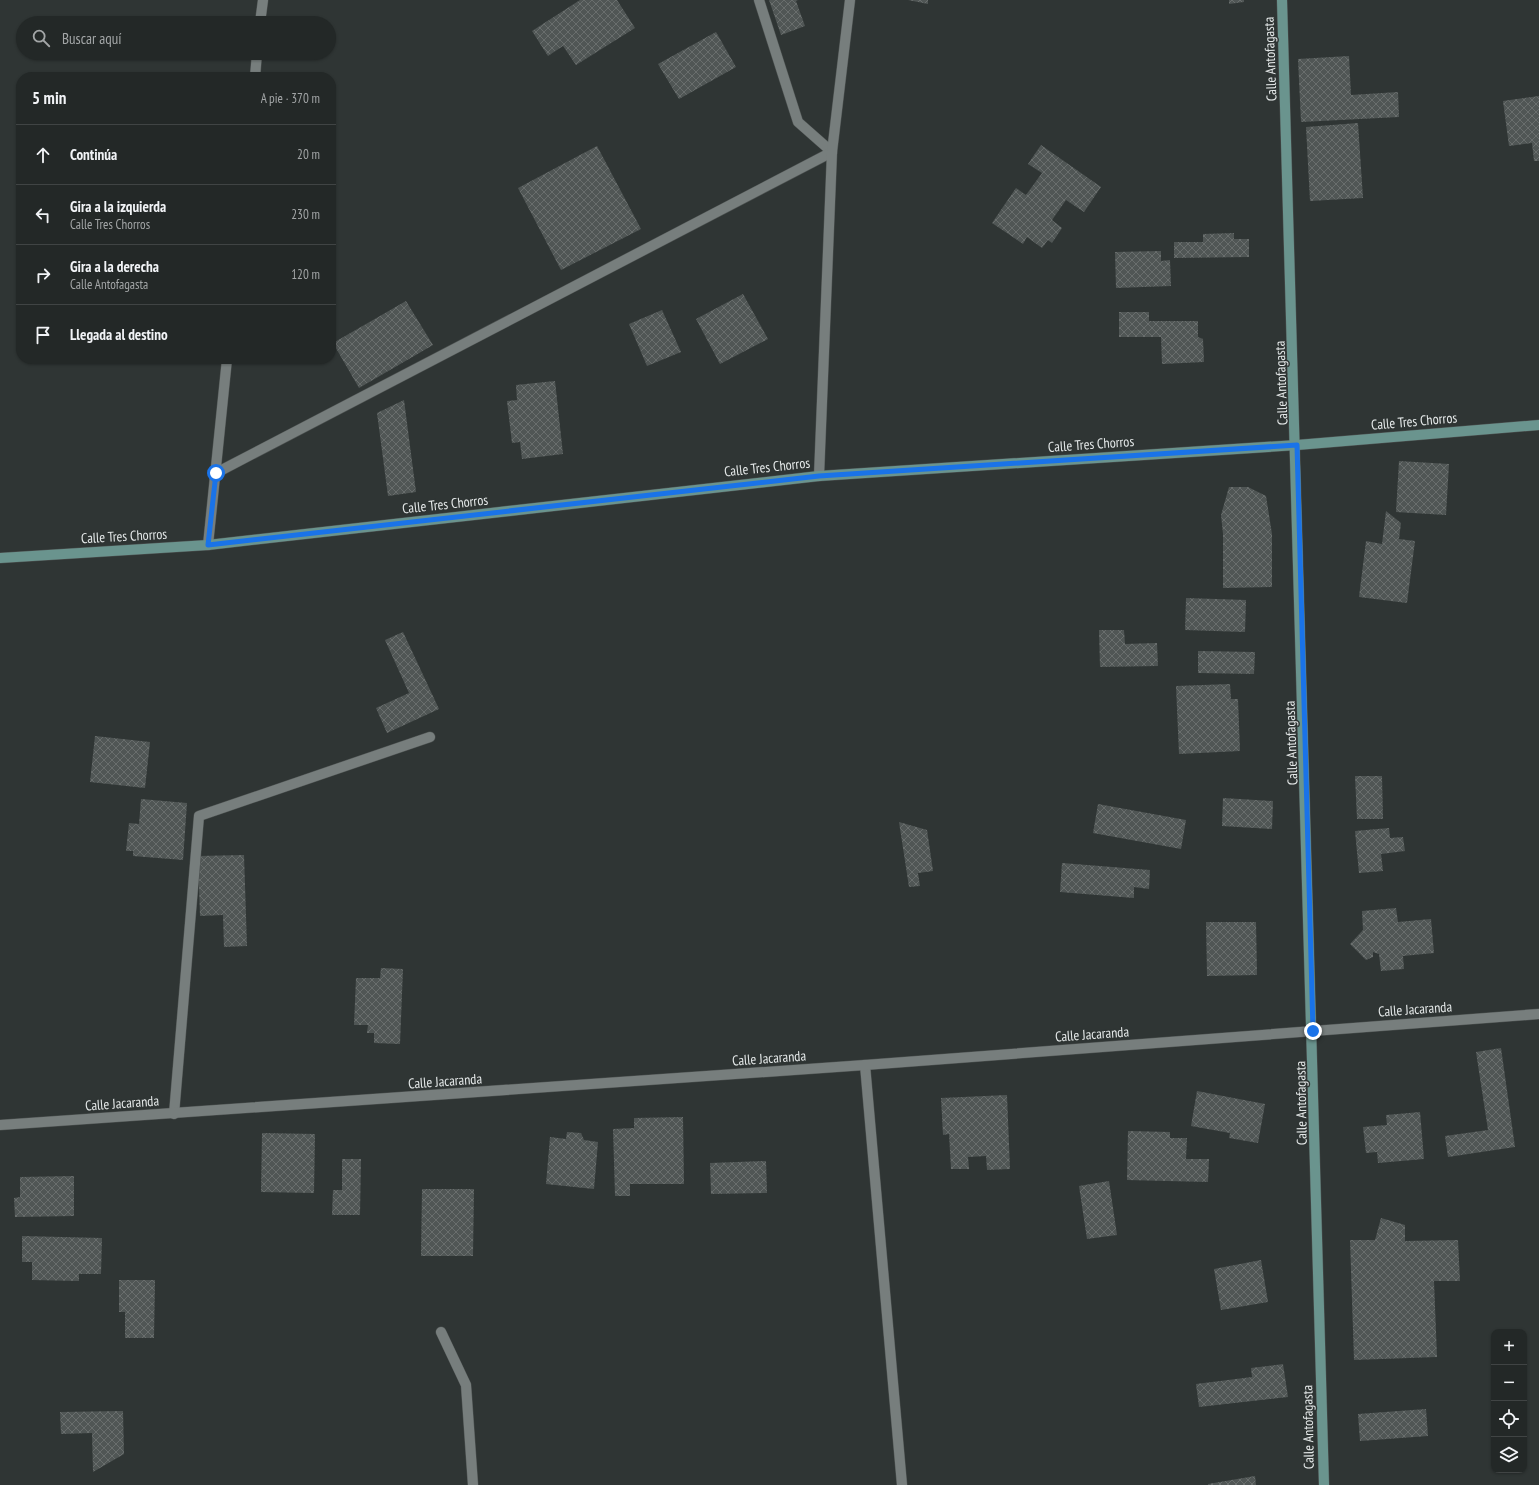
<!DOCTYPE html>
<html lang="es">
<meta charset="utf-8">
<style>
:root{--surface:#232827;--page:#2f3433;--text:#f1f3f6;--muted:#a3a6a7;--line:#404444}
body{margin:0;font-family:"PT Sans Narrow",sans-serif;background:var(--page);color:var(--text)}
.controls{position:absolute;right:12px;bottom:12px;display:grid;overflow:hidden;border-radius:8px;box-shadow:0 1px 3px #0004}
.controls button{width:36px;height:36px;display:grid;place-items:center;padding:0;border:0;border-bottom:1px solid var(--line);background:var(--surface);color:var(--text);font:20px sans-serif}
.stop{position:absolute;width:12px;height:12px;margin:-9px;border:3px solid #1a73e8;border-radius:50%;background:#fff}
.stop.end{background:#1a73e8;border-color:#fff;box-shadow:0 1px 4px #0008}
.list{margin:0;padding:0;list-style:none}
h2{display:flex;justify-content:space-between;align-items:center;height:52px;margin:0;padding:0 16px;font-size:17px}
h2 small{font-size:13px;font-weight:400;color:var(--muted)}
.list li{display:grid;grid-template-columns:26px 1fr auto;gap:12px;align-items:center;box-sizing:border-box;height:60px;padding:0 16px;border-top:1px solid var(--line)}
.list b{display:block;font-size:15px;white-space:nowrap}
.list p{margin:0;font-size:13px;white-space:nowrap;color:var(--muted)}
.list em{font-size:13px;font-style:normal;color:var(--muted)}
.icon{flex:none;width:22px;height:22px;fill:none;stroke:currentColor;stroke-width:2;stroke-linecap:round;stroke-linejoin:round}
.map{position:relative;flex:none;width:1539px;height:1485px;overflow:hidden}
.search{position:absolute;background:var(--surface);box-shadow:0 1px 3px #0004;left:16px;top:16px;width:320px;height:44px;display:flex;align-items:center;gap:10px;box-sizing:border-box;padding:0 14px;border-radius:22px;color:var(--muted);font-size:15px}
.panel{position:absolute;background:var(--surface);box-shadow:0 1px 3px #0004;left:16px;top:72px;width:320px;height:292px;border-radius:16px}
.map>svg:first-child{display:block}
.building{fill:url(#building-cross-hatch)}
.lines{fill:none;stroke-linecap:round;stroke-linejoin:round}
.service-casing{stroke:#4d5251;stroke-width:11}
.minor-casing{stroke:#4d5251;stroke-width:11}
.secondary-casing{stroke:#4d5251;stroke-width:11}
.service{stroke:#777e7d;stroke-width:10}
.minor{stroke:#777e7d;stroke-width:10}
.secondary{stroke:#6a948e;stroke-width:10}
.route{stroke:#1a73e8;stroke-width:5}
.labels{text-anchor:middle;stroke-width:3;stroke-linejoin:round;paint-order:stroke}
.street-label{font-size:14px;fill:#e5e9e9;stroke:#2f3534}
</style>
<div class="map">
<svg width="1539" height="1485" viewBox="0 0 1539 1485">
<defs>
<pattern id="building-cross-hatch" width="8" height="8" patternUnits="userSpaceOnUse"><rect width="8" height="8" fill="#505655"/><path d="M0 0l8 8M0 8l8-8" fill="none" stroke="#696e6d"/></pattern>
</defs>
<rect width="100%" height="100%" fill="#2f3534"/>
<g class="building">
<polygon points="580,0 617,0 635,28 576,65 563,46 548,56 532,31"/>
<polygon points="769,0 798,0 796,1 805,26 781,35"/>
<polygon points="908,0 928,0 928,4"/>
<polygon points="1229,0 1244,0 1244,2 1229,4"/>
<polygon points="716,32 736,67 679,99 658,64"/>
<polygon points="1349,56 1351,95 1398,92 1399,117 1301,122 1298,59"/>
<polygon points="1539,96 1539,161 1534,161 1532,143 1509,146 1503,101"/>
<polygon points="1358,123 1363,198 1310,201 1306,127"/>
<polygon points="1041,145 1101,187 1084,212 1066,200 1052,220 1062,228 1052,243 1048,240 1042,248 1027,237 1023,244 992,223 1016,188 1026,195 1042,173 1028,164"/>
<polygon points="597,146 641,229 561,270 518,188"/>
<polygon points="1234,233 1234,239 1249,239 1249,257 1174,258 1174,242 1203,242 1203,234"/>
<polygon points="1161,251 1161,261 1170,260 1171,286 1116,288 1115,252"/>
<polygon points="743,294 768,339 720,364 696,319"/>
<polygon points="406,301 433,345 359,388 333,343"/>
<polygon points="662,310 681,352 647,366 629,324"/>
<polygon points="1119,312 1149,312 1149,321 1198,321 1198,337 1203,339 1204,362 1162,364 1161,337 1119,337"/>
<polygon points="555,381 563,454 522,459 520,442 512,443 507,401 517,400 516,385"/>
<polygon points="404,400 416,492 388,496 377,413"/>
<polygon points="1399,461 1449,464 1446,515 1396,512"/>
<polygon points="1229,487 1248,487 1266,496 1272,534 1272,587 1223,588 1223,534 1221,515"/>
<polygon points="1386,511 1401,523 1399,539 1415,541 1407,603 1359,597 1366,541 1382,544"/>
<polygon points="1186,598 1246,600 1245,632 1185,630"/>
<polygon points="1099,630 1124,630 1125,644 1157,643 1158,666 1100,667"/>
<polygon points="403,632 439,709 387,733 376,708 409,693 385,640"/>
<polygon points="1198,651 1255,652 1254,674 1198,673"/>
<polygon points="1230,684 1231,699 1238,699 1240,751 1179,754 1176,686"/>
<polygon points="95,736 150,742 145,788 90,782"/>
<polygon points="1355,776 1382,776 1383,819 1357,819"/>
<polygon points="1223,798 1273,801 1272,829 1222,826"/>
<polygon points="141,799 187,803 183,860 133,856 133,851 126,851 129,823 139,824"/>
<polygon points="1098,804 1186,820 1181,849 1093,833"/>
<polygon points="899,822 927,830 933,871 918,873 920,886 909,887"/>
<polygon points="1389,828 1390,838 1403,837 1405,851 1381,854 1383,871 1359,873 1355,831"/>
<polygon points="244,855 247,946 224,947 223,915 200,916 198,856"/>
<polygon points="1062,863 1150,870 1149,889 1134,887 1134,898 1060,892"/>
<polygon points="1396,908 1398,922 1431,919 1434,953 1403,956 1404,969 1381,971 1379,954 1373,952 1373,957 1366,960 1350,944 1363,930 1362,911"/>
<polygon points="1206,922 1256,922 1257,975 1207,976"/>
<polygon points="381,968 403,969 400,1044 374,1043 374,1033 367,1033 368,1025 354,1025 356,978 380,978"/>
<polygon points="1501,1048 1515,1147 1448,1157 1445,1136 1488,1130 1476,1052"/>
<polygon points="1197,1091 1265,1104 1258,1143 1229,1138 1230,1133 1191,1126"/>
<polygon points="1007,1095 1010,1169 987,1170 986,1156 968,1157 969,1169 951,1169 949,1134 943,1135 941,1098"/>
<polygon points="1420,1112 1424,1159 1378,1163 1377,1152 1366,1153 1363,1127 1387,1125 1386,1115"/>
<polygon points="683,1117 684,1184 630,1184 630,1196 615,1196 613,1129 634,1128 634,1118"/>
<polygon points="1128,1131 1170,1132 1170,1138 1187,1138 1186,1159 1209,1159 1208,1182 1127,1180"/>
<polygon points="567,1132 581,1133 584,1140 598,1142 594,1189 546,1184 550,1137 566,1139"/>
<polygon points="262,1133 315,1134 314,1193 261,1192"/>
<polygon points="342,1159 361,1159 360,1215 332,1215 333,1190 342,1190"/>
<polygon points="766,1161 767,1193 711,1194 710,1163"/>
<polygon points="74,1176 74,1216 15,1217 14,1198 20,1197 20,1177"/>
<polygon points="1109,1181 1117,1235 1087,1239 1079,1186"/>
<polygon points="422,1189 474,1189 473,1256 421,1256"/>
<polygon points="1381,1218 1405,1225 1405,1241 1458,1240 1460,1281 1434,1281 1437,1357 1354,1360 1350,1240 1375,1240"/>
<polygon points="22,1236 102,1238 101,1274 79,1274 79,1281 32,1280 32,1262 22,1262"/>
<polygon points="1261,1260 1268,1302 1221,1310 1214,1269"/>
<polygon points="119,1280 155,1280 154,1338 125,1338 125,1312 119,1312"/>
<polygon points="1283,1364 1288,1397 1199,1407 1196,1384 1252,1377 1251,1368"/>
<polygon points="1426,1409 1428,1436 1360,1441 1358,1414"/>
<polygon points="123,1411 124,1454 93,1472 92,1433 61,1434 60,1412"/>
<polygon points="1255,1476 1256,1485 1208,1485 1208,1484"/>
</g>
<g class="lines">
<g class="service-casing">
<g id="service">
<polyline points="759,0 798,122 832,152"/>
<polyline points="174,1114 199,816 430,737"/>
</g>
</g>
<g class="minor-casing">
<g id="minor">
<polyline points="260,23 263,0"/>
<polyline points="255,77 257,53"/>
<polyline points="216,473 832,152"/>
<polyline points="819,476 832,152 850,0"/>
<polyline points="208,545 227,359"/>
<polyline points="865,1065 902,1485"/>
<polyline points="0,1125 865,1065 1539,1014"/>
<polyline points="441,1332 466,1385 473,1485"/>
</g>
</g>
<g class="secondary-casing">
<g id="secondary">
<path d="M1282,0c17,495 30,990 42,1485"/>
<polyline points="0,558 208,545 819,476 1297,445 1539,425"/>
</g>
</g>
<use href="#service" class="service"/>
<use href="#minor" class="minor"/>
<use href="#secondary" class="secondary"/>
</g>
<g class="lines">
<polyline class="route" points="216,473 208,545 819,476 1297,445 1313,1031"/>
</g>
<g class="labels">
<g class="street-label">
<text transform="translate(1270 59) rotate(-92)" y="5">Calle Antofagasta</text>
<text transform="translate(1281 383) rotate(-92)" y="5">Calle Antofagasta</text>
<text transform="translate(1414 421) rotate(-5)" y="5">Calle Tres Chorros</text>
<text transform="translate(1091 444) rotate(-4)" y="5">Calle Tres Chorros</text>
<text transform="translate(767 467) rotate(-6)" y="5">Calle Tres Chorros</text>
<text transform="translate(445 504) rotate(-6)" y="5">Calle Tres Chorros</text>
<text transform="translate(124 536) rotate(-3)" y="5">Calle Tres Chorros</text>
<text transform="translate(1291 743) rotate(-92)" y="5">Calle Antofagasta</text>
<text transform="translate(1415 1009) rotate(-4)" y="5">Calle Jacaranda</text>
<text transform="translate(1092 1034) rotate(-4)" y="5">Calle Jacaranda</text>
<text transform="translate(769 1058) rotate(-4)" y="5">Calle Jacaranda</text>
<text transform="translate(445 1081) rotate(-4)" y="5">Calle Jacaranda</text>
<text transform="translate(122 1103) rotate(-4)" y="5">Calle Jacaranda</text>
<text transform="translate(1301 1103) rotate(-91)" y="5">Calle Antofagasta</text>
<text transform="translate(1308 1427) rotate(-91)" y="5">Calle Antofagasta</text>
</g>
</g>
</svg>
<div class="controls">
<button>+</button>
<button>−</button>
<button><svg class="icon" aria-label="locate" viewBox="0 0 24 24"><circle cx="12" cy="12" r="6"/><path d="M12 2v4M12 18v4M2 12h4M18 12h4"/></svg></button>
<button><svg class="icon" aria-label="layers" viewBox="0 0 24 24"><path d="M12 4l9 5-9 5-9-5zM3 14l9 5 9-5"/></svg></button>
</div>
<div class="stop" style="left:216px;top:473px"></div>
<div class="stop end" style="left:1313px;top:1031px"></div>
<div class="search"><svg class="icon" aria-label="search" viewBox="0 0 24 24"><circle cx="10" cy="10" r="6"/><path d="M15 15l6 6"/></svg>Buscar aquí</div>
<section class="panel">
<h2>5 min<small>A pie · 370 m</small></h2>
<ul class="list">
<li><svg class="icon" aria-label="ahead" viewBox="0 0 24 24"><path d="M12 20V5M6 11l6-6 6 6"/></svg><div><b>Continúa</b></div><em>20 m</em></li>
<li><svg class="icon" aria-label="left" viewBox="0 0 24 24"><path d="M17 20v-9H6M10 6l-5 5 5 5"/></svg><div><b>Gira a la izquierda</b><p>Calle Tres Chorros</p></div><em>230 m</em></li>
<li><svg class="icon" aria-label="right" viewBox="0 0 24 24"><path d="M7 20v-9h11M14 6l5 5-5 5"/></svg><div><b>Gira a la derecha</b><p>Calle Antofagasta</p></div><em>120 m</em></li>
<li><svg class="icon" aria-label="arrive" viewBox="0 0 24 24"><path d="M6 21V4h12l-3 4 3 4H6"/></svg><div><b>Llegada al destino</b></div></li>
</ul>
</section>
</div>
